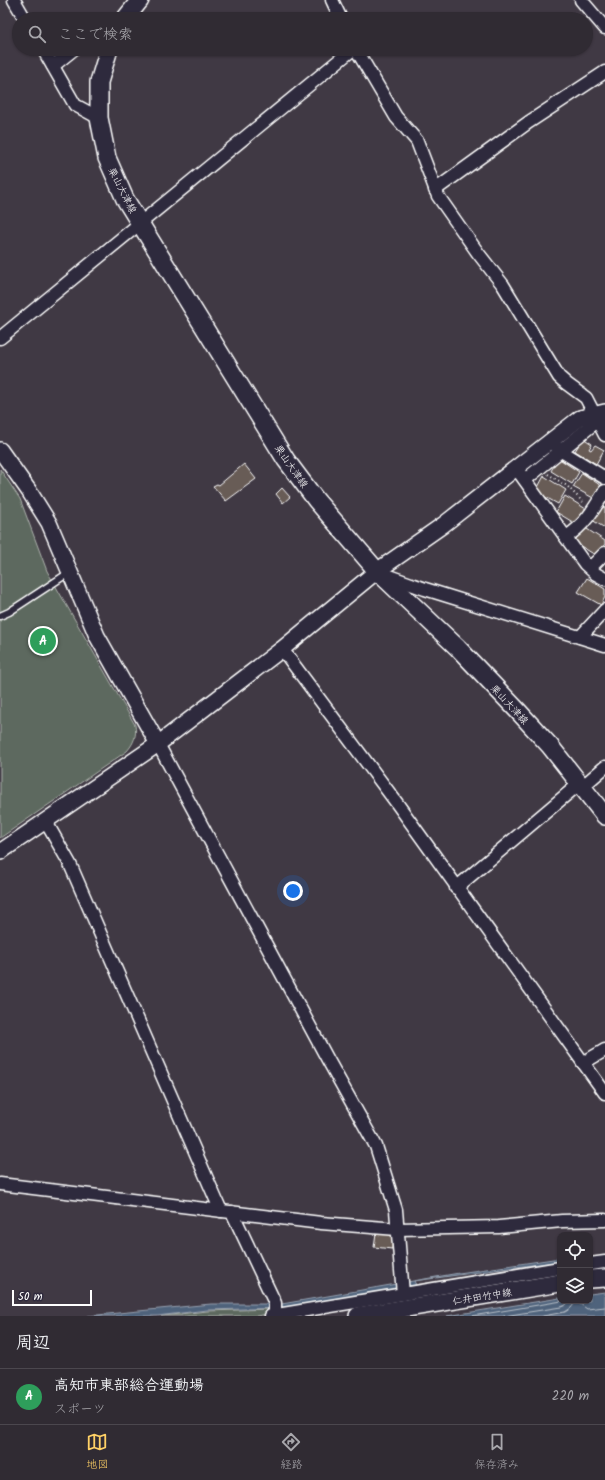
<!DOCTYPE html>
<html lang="ja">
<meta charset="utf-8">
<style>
:root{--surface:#302b33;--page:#3c373f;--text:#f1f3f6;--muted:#a8a7ac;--line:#4b474e;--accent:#ffd166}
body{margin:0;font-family:Kalam,"Klee One",sans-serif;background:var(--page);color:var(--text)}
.controls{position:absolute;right:12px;bottom:12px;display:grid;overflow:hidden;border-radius:8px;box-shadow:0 1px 3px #0004}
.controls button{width:36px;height:36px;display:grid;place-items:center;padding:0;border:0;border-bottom:1px solid var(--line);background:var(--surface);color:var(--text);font:20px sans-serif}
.scale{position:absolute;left:12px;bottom:10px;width:80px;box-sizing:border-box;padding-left:4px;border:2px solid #fff;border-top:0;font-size:11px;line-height:14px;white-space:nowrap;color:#fff;-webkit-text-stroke:3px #2f2a3d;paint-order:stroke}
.you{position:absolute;left:293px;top:891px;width:14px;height:14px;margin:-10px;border:3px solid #fff;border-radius:50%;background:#1a73e8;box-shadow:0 0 0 6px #1a73e833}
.badge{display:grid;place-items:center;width:26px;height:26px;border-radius:50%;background:var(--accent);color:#fff;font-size:13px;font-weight:700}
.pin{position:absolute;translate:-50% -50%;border:2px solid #fff;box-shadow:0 1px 4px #0006}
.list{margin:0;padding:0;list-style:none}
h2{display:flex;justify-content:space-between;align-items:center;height:52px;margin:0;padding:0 16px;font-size:17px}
h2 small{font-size:13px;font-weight:400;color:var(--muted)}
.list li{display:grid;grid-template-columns:26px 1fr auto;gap:12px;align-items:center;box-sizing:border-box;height:56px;padding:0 16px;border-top:1px solid var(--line)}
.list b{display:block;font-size:15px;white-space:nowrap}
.list p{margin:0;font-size:13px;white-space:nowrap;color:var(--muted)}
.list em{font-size:13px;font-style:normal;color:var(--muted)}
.icon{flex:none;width:22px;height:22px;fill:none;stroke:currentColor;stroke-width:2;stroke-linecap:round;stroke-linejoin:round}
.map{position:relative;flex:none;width:605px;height:1316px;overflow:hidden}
.search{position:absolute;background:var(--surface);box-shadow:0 1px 3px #0004;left:12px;right:12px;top:12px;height:44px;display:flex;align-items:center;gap:10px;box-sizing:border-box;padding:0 14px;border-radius:22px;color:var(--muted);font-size:15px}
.sheet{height:108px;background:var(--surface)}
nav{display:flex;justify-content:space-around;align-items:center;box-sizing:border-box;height:56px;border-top:1px solid var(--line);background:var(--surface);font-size:11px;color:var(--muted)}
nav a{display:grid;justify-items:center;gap:2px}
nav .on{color:var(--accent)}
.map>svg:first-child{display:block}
.green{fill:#5d695e;stroke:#aeb4ae}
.water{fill:#50637b;stroke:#96a1b0}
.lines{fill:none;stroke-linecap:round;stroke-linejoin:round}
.shore{stroke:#b9c1ca;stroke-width:1}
.building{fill:#675b56;stroke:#fff}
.service-casing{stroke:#fff;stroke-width:9}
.minor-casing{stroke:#fff;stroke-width:15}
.tertiary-casing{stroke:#fff;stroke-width:18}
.secondary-casing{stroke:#fff;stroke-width:20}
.path{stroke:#fff;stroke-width:2;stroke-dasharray:1 3;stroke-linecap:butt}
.service{stroke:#2f2a3d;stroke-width:6}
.minor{stroke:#2f2a3d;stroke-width:12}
.tertiary{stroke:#2f2a3d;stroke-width:15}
.secondary{stroke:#2f2a3d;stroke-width:17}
.labels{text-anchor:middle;stroke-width:3.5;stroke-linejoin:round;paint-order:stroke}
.street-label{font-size:10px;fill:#fff;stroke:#2f2a3d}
</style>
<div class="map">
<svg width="605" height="1316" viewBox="0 0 605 1316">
<rect width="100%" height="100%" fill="#403944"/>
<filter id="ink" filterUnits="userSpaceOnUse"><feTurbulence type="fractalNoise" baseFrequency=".025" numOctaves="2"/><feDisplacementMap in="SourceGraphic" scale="8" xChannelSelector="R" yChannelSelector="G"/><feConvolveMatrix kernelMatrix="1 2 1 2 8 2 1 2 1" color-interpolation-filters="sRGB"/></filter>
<g filter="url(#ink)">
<g class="green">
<path d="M0,469l20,30 27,72 88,154c2,10 -1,18 -8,26l-127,87z"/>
<polygon points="272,1309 269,1314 256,1316 161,1316 207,1311"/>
</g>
<g class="water">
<polygon points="560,1258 560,1261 414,1281 416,1285 284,1308 207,1310 157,1316 87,1316 211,1304 282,1304 459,1273"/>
<polygon points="605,1292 605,1316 447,1316 560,1298 560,1301 590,1301 590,1294"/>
</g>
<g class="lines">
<g class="shore">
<polyline points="472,1316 562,1301"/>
<polyline points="504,1316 561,1307 566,1305 568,1301"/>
<polyline points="543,1316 565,1312 571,1308 576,1301 587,1309 605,1307"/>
</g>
</g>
<g class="building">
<polygon points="583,438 592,444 589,449 591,450 595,445 604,450 596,464 575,451"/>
<polygon points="558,458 579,472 572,484 551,471"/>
<polygon points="244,464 256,479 226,501 213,486 217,484 219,485"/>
<polygon points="582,473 603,487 595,499 573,487"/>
<polygon points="544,476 566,490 558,504 540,494 537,489"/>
<polygon points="282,488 290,497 283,503 276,494"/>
<polygon points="565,496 586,509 576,524 556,512"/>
<polygon points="602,506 605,508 605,528 592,520"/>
<polygon points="584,527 605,541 605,544 597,556 574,542"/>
<polygon points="587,578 605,589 605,597 601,605 578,592"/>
<polygon points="376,1233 393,1234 392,1249 374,1247"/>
</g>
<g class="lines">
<g class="service-casing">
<polyline id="service" points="0,616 9,612 70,572"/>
</g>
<g class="minor-casing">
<g id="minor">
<polyline points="14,0 25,19"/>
<polyline points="332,0 341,19"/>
<polyline points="581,0 605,28"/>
<polyline points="43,49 75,105 99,118"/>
<polyline points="356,49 396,117 417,141 438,196 478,253 503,285 559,377 567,384 586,398 605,435"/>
<polyline points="53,66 74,49"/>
<polyline points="435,190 529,122 605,72"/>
<polyline points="0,338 353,49"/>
<polyline points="556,446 558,449 605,478"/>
<polyline points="516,468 585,564 596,574 605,579"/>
<polyline points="525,480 597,421"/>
<path d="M566,537c18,-11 28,-28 39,-46"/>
<polyline points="590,568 605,553"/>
<polyline points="383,574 425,589 605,645"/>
<polyline points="580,637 605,610"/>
<polyline points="282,649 396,802 605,1093"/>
<polyline points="158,744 328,1060 376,1146 396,1210 403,1294"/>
<polyline points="582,787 605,767"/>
<polyline points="45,822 50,829 70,864 221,1211"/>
<polyline points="456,888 579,784"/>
<polyline points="583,1063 605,1050"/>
<polyline points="0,1184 321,1223 397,1229 499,1227 562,1221 605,1220"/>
<polyline points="232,1212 275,1303 275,1315"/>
<polyline points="590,1264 605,1262"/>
<polyline points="271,1316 560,1268"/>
</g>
</g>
<g class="tertiary-casing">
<g id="tertiary">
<polyline points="0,450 29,491 49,523 97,636 158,744"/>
<polyline points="0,852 158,744 282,649 377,571 443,525 580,418 605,412"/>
</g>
</g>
<g class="secondary-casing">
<g id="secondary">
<polyline points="125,19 140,0"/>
<polyline points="109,49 99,82 99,118 107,158 125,199 286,460 316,500 377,571 458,648 518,711 550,746 605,816"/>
<polyline points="590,1279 605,1278"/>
<polyline points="358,1316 560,1283"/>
</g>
</g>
<polyline class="path" points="548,474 567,486 584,503"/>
<use href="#service" class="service"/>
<use href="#minor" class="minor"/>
<use href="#tertiary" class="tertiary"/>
<use href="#secondary" class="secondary"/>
</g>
</g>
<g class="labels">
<g class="street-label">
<text transform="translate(123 190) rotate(63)" y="4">栗山大津線</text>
<text transform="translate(292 466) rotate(55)" y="4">栗山大津線</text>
<text transform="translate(510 704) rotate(47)" y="4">栗山大津線</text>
<text transform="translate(482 1296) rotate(-9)" y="4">仁井田竹中線</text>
</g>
</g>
</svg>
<div class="controls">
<button><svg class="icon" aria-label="locate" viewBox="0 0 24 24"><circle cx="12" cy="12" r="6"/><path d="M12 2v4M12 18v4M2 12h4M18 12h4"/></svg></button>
<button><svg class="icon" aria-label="layers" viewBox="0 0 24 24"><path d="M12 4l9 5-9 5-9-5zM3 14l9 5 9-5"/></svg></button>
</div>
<div class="scale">50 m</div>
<div class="you"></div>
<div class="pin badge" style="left:43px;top:641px;background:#2e9e5b">A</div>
<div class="search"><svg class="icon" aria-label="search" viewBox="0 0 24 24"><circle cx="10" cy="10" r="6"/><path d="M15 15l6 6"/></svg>ここで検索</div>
</div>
<section class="sheet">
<h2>周辺<small></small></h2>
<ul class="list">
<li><span class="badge" style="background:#2e9e5b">A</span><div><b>高知市東部総合運動場</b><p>スポーツ</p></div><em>220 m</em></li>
</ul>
</section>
<nav>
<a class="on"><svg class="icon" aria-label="map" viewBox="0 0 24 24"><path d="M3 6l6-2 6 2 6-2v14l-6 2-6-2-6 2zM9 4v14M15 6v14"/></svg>地図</a>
<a><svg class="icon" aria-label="directions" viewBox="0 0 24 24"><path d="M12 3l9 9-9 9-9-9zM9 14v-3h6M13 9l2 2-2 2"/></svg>経路</a>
<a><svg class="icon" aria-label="saved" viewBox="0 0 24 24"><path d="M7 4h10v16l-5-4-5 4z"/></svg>保存済み</a>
</nav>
